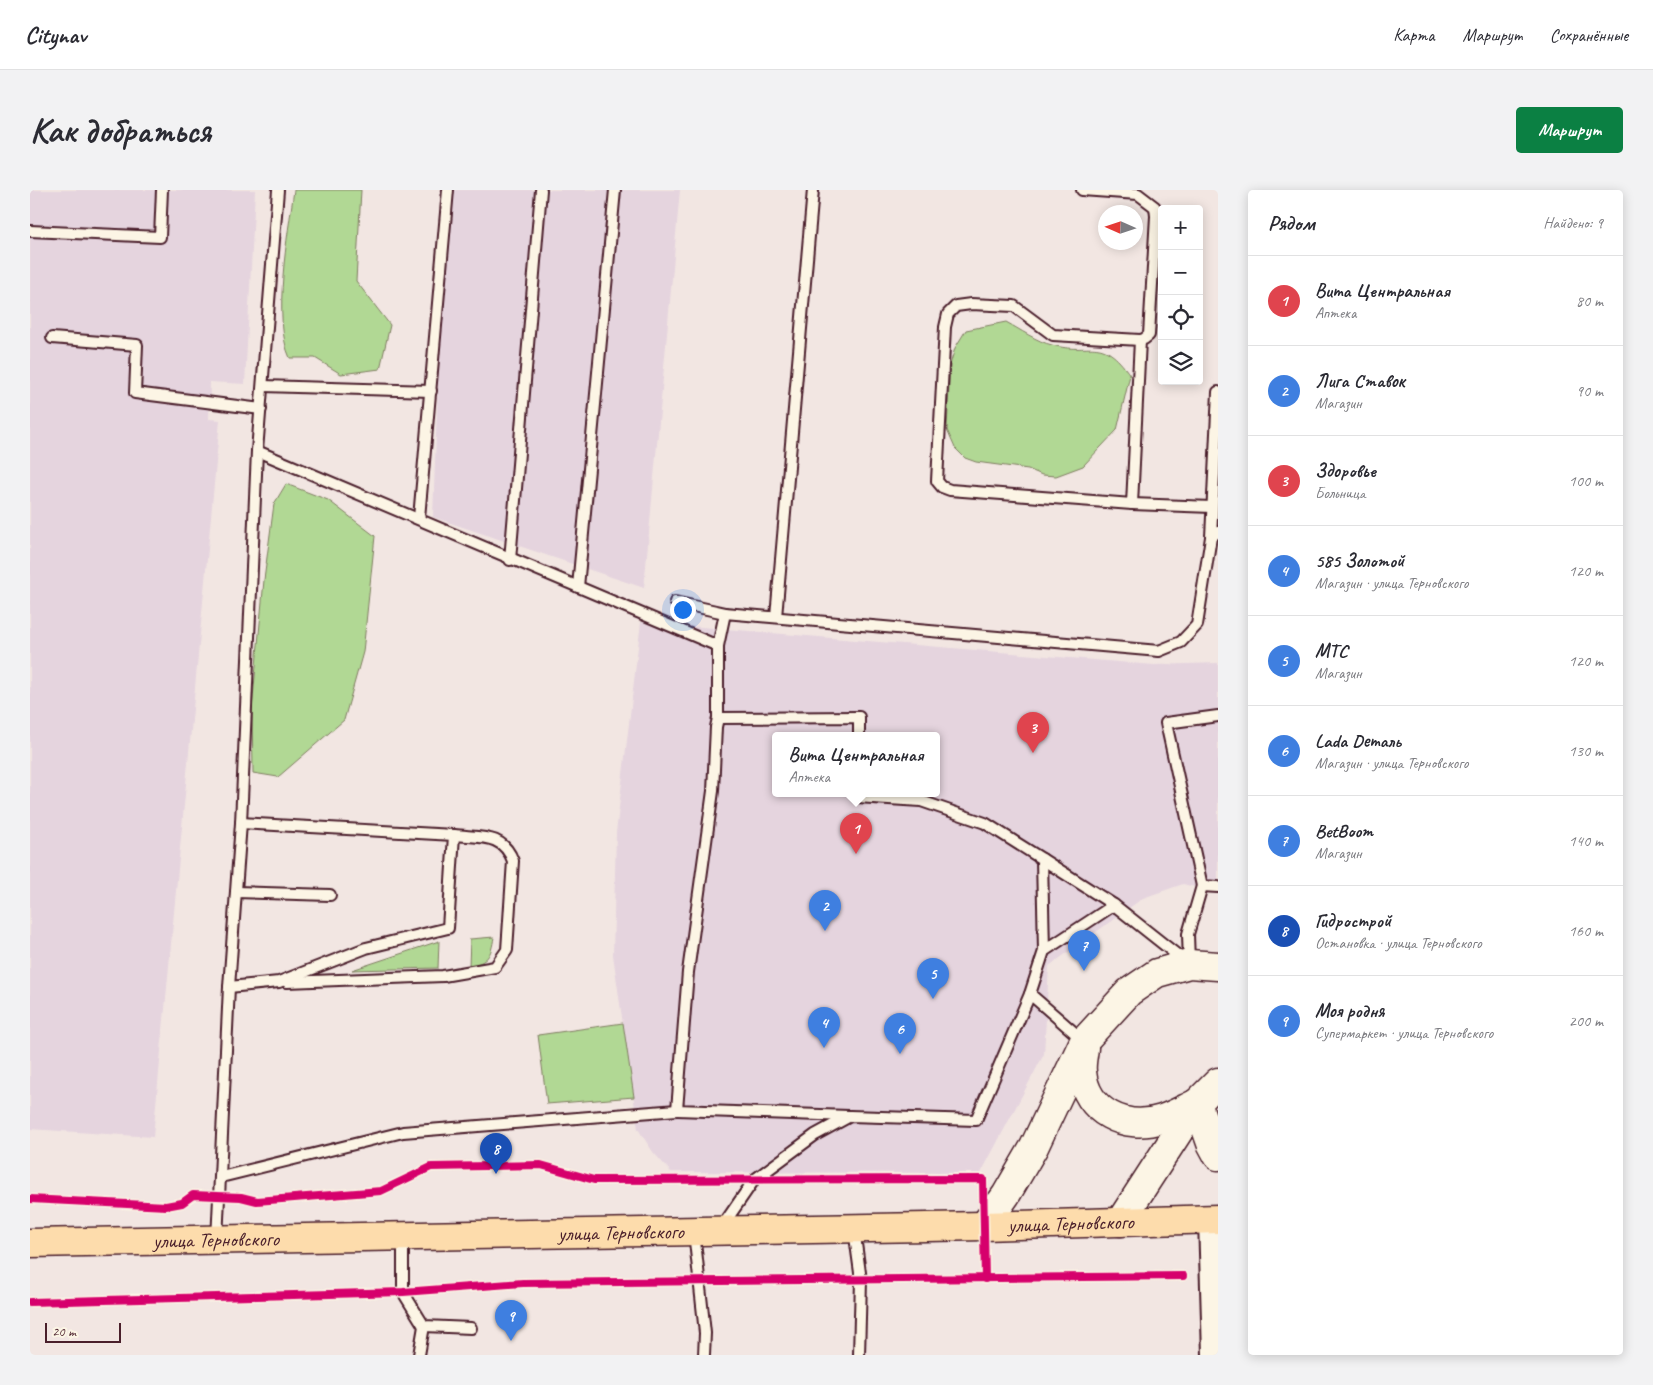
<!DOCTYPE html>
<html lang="ru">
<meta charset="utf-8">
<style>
:root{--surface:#fff;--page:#f2f2f3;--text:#2b2b33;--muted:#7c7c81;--line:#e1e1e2;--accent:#0b8043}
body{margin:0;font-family:Caveat,sans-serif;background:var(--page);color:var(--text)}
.controls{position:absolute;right:15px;top:15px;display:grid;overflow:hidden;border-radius:5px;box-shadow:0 2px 12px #0003}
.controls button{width:45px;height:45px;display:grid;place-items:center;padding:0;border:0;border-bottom:1px solid var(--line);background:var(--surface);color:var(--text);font:25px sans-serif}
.compass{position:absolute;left:1068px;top:15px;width:45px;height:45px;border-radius:50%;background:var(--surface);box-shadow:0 2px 12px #0003;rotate:273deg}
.scale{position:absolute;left:15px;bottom:12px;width:76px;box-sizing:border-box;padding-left:5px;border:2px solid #4a1f2b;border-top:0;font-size:14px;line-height:18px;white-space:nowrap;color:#4a1f2b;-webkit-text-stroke:4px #fcf5e5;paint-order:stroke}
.you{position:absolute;left:652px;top:419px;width:18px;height:18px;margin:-12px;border:4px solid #fff;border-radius:50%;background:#1a73e8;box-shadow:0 0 0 8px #1a73e833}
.badge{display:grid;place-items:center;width:32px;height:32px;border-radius:50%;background:var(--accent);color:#fff;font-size:16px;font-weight:700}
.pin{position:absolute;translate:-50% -41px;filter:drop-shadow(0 1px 2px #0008)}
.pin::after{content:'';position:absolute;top:26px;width:18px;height:15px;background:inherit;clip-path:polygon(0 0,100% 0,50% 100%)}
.popup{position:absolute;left:742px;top:542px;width:168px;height:65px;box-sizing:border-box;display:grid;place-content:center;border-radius:5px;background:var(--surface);filter:drop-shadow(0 1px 4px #0005);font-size:16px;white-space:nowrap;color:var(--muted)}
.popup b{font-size:19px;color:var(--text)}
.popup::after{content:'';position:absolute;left:50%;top:100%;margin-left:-10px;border:10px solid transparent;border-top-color:var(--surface)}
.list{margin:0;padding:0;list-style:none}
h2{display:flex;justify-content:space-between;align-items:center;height:65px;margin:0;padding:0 20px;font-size:21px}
h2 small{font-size:16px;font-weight:400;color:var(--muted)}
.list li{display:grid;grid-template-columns:32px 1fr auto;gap:15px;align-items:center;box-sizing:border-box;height:90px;padding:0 20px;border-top:1px solid var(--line)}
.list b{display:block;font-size:19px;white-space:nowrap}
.list p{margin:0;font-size:16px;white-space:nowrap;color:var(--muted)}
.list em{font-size:16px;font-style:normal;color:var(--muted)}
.icon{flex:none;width:28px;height:28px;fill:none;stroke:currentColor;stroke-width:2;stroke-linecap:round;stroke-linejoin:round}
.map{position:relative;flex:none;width:1188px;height:1165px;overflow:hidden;border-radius:5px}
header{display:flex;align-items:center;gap:30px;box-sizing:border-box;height:70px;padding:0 25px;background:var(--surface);border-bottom:1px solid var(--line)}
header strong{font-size:24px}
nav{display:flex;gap:28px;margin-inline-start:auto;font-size:18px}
.intro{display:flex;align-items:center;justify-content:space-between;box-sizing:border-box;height:120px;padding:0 30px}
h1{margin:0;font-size:35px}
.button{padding:12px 22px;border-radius:5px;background:var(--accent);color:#fff;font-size:18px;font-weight:700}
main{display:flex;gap:30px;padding:0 30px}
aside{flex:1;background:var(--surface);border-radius:5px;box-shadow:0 2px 12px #0003}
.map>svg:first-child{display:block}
.built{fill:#e5d4de;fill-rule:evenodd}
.green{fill:#b1d894;stroke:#7e7c60}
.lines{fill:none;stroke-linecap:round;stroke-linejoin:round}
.service-casing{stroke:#4a1f2b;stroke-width:14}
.tertiary-casing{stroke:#4a1f2b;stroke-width:30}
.secondary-casing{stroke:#4a1f2b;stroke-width:31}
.primary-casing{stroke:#4a1f2b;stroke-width:31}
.service{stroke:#fcf5e5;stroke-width:10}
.tertiary{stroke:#fcf5e5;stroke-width:26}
.secondary{stroke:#fcf5e5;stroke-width:28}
.primary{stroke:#fddcac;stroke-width:28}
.cycleway-casing{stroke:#fcf5e5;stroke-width:11}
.cycleway{stroke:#d6006c;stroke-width:8}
.labels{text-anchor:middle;stroke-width:5;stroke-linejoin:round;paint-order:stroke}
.street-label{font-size:21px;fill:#4a1f2b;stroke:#fcf5e5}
</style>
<header>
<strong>Citynav</strong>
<nav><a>Карта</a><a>Маршрут</a><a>Сохранённые</a></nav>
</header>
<div class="intro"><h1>Как добраться</h1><a class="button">Маршрут</a></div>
<main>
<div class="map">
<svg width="1188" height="1165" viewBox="0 0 1188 1165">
<rect width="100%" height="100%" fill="#f2e6e2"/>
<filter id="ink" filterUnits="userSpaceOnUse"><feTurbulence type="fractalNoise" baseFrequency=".02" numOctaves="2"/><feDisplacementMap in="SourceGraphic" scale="10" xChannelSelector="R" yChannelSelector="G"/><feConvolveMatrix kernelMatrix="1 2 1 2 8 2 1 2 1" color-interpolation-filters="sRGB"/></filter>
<g filter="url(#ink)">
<g class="built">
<polygon points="0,0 225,0 215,194 180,192 179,229 190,230 123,947 0,939"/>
<polygon points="415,0 650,0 614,398 403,327"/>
<path d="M611,432l513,43 64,-2v230l-35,-9 -40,14 -94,68 -5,88 -63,119 -310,-1 -18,-20 -15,-23 -25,-174 3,-122zM746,545h160v58h-160z"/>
</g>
<g class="green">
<path d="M264,0h67l-5,91 34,44 -10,44 -39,5 -26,-16h-25c-18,-39 -2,-124 4,-168z"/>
<path d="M976,132c13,7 32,20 46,23 39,11 49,-12 78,30l-13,55 -34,36 -27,10 -14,-1 -14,-6 -52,-7 -11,-4 -10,-10 -8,-18 3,-65 5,-17 11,-18z"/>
<polygon points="256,294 298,310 345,346 333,462 314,530 248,587 223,583 222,519 234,390 244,314"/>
<path d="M464,747c-3,19 -6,25 -25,29l1,-27z"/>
<polygon points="409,751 408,778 322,780"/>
<polygon points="593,833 604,907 517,914 508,845"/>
</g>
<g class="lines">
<g class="service-casing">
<g id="service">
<polyline points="1052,0 1108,4 1125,17 1126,26 1119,145 1114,149 1110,150 1023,145 984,116 941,114 926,116 918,124 915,137 907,291 912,297 920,300 1102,314 1110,150"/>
<polyline points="0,41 130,47 132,0"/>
<polyline points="22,148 107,155 105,203 231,219"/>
<polyline points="233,196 401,201"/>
<polyline points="1188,202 1181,347 1188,342"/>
<polyline points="227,261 688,456 695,423 1129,461 1151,452 1167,435 1181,347"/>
<polyline points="1102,314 1182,317"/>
<polyline points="389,328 418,0"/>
<polyline points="480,370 511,0"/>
<polyline points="548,397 585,0"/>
<polyline points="645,412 695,423"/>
<polyline points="746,427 783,0"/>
<polyline points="688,456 688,528 686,537 683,601 658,782 647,920 819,926"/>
<polyline points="1188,526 1136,533 1172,696 1188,697"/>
<polyline points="688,528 829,527 829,545"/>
<polyline points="827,603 827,607 891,611 955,633 1012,669 1014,761"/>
<polyline points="1012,669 1084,715"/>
<polyline points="206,702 300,705"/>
<polyline points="1159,773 1158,744 1172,696"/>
<path d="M257,792l156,-6 52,-9 12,-17 6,-89c-10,-28 -33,-23 -59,-26"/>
<polyline points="199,797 249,792 336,758 418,738 424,645 211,633"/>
<polyline points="1000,804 1054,851"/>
<polyline points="191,987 373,942 647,920"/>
<polyline points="691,1038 724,990 785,945 820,926 946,930 1000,804 1014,761 1084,715 1156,772"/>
<polyline points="824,1039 831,1090 829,1165"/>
<polyline points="664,1042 675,1143 674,1165"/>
<polyline points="373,1048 373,1102 394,1136 441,1138"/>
<polyline points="187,1050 199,797 211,633 227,261 248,0"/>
<polyline points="389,1165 394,1136"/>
</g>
</g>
<g class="tertiary-casing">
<polyline id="tertiary" points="1182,1029 1186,1165"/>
</g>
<g class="secondary-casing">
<g id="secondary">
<path d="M1054,858c-1,8 -3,16 -2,24 4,40 43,59 80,47 12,-4 24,-11 35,-16"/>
<polyline points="1167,913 1181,953 1188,966"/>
<polyline points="1090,1032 1167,913 1188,892"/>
<polyline points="954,1036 976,1005 1004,957 1054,851 1099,802 1127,783 1159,774 1188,776"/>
</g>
</g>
<g class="primary-casing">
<g id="primary">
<path id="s1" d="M0,1053l954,-17 234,-7"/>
</g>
</g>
<use href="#service" class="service"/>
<use href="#tertiary" class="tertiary"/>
<use href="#secondary" class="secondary"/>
<use href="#primary" class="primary"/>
<g class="cycleway-casing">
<g id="cycleway">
<polyline points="0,1009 136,1016 152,1013 163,1005 211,1007 227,1011 351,1001 401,977 511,975 564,990 953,989 955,1089"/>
<polyline points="0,1112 373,1102 493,1093 1153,1086"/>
</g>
</g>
<use href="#cycleway" class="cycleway"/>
</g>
</g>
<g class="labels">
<g class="street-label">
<text dy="7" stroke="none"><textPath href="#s1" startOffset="1041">улица Терновского</textPath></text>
<text dy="7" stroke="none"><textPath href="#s1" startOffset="591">улица Терновского</textPath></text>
<text dy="7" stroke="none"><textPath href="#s1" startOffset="186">улица Терновского</textPath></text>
</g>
</g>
</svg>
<div class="controls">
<button>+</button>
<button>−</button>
<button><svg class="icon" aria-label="locate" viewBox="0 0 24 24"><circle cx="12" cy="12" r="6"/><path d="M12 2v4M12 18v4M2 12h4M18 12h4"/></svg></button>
<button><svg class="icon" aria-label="layers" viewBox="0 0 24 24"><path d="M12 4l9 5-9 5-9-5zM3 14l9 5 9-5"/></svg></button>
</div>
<svg class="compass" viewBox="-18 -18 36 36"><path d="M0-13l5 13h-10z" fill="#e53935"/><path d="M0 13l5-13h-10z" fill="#7c7c81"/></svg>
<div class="scale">20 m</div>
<div class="you"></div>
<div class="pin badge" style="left:826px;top:664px;background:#e0444e">1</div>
<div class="popup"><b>Вита Центральная</b>Аптека</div>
<div class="pin badge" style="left:795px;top:741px;background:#3f7fe0">2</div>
<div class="pin badge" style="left:1003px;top:563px;background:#e0444e">3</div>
<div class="pin badge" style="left:794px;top:858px;background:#3f7fe0">4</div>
<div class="pin badge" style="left:903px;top:809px;background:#3f7fe0">5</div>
<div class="pin badge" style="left:870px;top:864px;background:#3f7fe0">6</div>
<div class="pin badge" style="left:1054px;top:781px;background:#3f7fe0">7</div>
<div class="pin badge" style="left:466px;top:984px;background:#1a4fb4">8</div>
<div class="pin badge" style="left:481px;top:1151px;background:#3f7fe0">9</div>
</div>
<aside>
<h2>Рядом<small>Найдено: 9</small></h2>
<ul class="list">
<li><span class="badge" style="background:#e0444e">1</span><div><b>Вита Центральная</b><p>Аптека</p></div><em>80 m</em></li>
<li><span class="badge" style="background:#3f7fe0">2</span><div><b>Лига Ставок</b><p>Магазин</p></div><em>90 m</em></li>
<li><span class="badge" style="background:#e0444e">3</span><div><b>Здоровье</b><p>Больница</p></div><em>100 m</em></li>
<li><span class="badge" style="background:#3f7fe0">4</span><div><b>585 Золотой</b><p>Магазин · улица Терновского</p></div><em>120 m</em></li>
<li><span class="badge" style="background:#3f7fe0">5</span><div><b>МТС</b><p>Магазин</p></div><em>120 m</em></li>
<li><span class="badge" style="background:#3f7fe0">6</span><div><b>Lada Dеталь</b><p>Магазин · улица Терновского</p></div><em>130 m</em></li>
<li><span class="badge" style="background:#3f7fe0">7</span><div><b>BetBoom</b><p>Магазин</p></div><em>140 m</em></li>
<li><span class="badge" style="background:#1a4fb4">8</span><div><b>Гидрострой</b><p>Остановка · улица Терновского</p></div><em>160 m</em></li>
<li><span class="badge" style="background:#3f7fe0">9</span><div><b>Моя родня</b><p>Супермаркет · улица Терновского</p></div><em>200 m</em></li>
</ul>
</aside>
</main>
